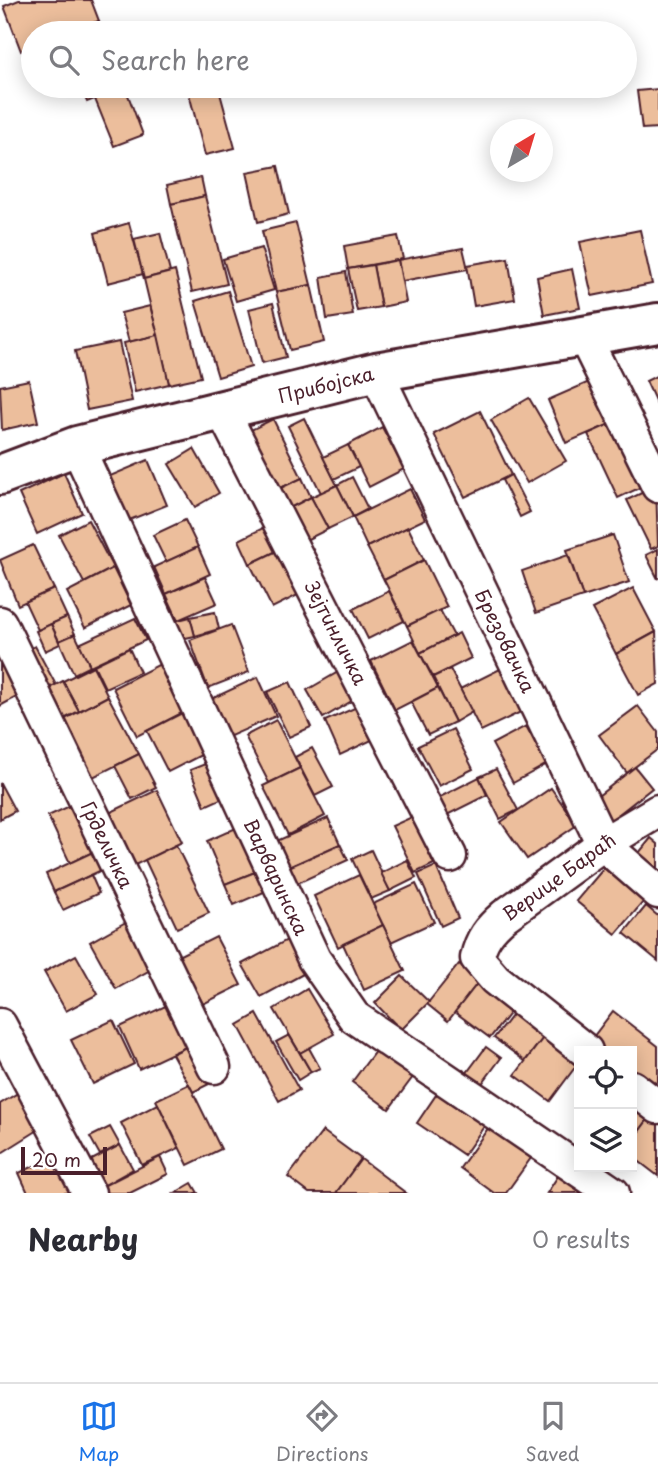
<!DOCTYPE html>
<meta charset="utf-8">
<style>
:root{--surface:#fff;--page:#f7f7f7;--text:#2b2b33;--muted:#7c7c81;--line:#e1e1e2;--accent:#1a73e8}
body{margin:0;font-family:"Playpen Sans",sans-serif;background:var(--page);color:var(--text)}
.controls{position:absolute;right:21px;bottom:21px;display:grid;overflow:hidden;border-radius:0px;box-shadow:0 4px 18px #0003}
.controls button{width:63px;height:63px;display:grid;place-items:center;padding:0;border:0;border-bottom:2px solid var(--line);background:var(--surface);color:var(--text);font:35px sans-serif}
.compass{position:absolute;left:490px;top:119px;width:63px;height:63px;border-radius:50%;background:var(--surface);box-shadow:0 4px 18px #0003;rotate:38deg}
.scale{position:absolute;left:21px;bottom:18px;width:86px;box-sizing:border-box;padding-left:7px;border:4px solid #4a1f2b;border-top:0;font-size:19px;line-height:24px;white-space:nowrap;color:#4a1f2b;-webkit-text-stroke:5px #fff;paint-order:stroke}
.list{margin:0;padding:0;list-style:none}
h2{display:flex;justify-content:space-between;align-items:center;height:91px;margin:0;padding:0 28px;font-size:30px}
h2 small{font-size:23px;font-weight:400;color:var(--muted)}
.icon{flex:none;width:38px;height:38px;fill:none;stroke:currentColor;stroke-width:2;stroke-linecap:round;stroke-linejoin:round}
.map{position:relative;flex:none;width:658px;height:1193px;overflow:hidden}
.search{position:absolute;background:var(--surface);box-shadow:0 4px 18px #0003;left:21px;right:21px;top:21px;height:77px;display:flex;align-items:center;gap:18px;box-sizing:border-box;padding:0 24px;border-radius:38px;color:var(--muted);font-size:26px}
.sheet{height:189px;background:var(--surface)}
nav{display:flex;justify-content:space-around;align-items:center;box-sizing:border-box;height:98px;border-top:2px solid var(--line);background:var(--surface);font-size:19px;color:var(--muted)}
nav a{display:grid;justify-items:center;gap:4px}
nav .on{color:var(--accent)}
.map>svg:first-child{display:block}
.building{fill:#ecbe9c;stroke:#4a1f2b;stroke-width:2}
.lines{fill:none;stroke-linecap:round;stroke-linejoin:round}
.street-casing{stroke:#4a1f2b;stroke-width:37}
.secondary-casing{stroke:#4a1f2b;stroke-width:44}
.street{stroke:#fff;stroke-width:32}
.secondary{stroke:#fff;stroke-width:38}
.labels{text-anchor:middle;stroke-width:5;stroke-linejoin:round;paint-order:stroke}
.street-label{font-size:19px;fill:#4a1f2b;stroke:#fff}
</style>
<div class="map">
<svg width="658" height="1193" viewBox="0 0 658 1193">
<rect width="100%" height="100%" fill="#fff"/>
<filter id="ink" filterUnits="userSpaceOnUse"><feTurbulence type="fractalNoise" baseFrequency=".0143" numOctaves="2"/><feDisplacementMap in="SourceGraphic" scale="14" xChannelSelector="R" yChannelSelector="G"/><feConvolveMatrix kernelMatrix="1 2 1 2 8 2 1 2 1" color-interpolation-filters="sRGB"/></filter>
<g filter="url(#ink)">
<g class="building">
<polygon points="19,0 91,0 99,21 66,33 33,33 33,46 21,51 4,6"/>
<polygon points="99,21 104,33 66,33"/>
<polygon points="80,86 125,86 125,87 87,102"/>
<polygon points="187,86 218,86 235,148 205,155"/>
<polygon points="125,87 143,135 114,146 95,99"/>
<polygon points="658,89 658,128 642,129 637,91"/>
<polygon points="278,166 289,214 258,222 247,172"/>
<polygon points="201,177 205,196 171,204 167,185"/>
<polygon points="205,196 227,284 192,292 171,204"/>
<polygon points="129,223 143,274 108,283 95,233"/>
<polygon points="296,223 311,285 276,292 262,231"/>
<polygon points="640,230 652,284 592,296 580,242"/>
<polygon points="160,233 170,272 144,279 134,239"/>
<polygon points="398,236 403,259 348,269 344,246"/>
<polygon points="261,248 274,290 236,301 223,259"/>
<polygon points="463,248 468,269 402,281 398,260"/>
<polygon points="508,258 515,299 474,306 467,265"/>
<polygon points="398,260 406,302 381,307 373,265"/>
<polygon points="373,265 381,307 357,311 348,269"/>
<polygon points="572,269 580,308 544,315 537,277"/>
<polygon points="175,271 201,377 169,384 144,279"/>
<polygon points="346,272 353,315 327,319 321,277"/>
<polygon points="311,285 324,342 290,350 276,292"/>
<polygon points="228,291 251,367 218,377 195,301"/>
<polygon points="273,303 286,357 262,363 249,309"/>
<polygon points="150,306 158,335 129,342 121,313"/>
<polygon points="158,335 169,384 135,392 124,343"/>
<polygon points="119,342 132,401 87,410 75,351"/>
<polygon points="658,375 658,407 646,381"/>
<polygon points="596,379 615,422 566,443 548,400"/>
<polygon points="29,380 38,422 2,430 0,386"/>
<polygon points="529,398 566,461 527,483 491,420"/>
<polygon points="480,411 511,475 465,497 434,434"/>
<polygon points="304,418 337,485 321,493 288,426"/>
<polygon points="623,418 654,481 618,498 588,434"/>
<polygon points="273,419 302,478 272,492 243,434"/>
<polygon points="382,427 404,469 369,487 348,445"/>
<polygon points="348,445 359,467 334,479 323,457"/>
<polygon points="194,449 219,493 195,507 169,464"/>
<polygon points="148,460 167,505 122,523 103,479"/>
<polygon points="64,473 82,513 37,534 19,494"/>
<polygon points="511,475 530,512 520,517 502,480"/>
<polygon points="352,477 368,509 353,517 337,485"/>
<polygon points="302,478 311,497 282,512 272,492"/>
<polygon points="337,485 353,517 328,529 311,497"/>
<polygon points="656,486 658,546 651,549 627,500"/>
<polygon points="410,489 425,519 367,547 353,517"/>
<polygon points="311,497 328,529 298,544 282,512"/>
<polygon points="88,520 113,568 84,583 59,535"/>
<polygon points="185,520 198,547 166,562 153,535"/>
<polygon points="273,523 285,547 250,564 239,540"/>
<polygon points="408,527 424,560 384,580 367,547"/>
<polygon points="613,535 629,582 583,597 567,550"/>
<polygon points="33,545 54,589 18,605 0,560"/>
<polygon points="198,547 210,574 166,594 154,567"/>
<polygon points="285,547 306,591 272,608 250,564"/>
<polygon points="658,549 658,579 646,555"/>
<polygon points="568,555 583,597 536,613 522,571"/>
<polygon points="424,560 447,607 407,626 384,580"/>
<polygon points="113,568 131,605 85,628 67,592"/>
<polygon points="205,577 217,603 178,620 166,594"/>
<polygon points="633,588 656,632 616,654 592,609"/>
<polygon points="54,589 67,617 38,630 25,602"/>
<polygon points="389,591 404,621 368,639 353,609"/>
<polygon points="440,610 454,636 420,653 407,626"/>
<polygon points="215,612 219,629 195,636 190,617"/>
<polygon points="67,617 75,634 59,641 51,624"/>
<polygon points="190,617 195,636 171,641 167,623"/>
<polygon points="135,618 146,640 90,666 79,644"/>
<polygon points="51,624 60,644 45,651 36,631"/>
<polygon points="231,625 249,672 208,688 190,640"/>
<polygon points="656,632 658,684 638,695 616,654"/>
<polygon points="459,633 471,658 433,677 420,653"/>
<polygon points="75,634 90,666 74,674 59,641"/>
<polygon points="413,640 438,688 395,710 371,661"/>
<polygon points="35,646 56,685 41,692 21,653"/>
<polygon points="129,648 140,672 105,688 94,665"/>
<polygon points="0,655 26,692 0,706"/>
<polygon points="160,664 184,712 137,736 113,688"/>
<polygon points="93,666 108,696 79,711 63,681"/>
<polygon points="502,668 523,711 481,731 460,689"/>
<polygon points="450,669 472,712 455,722 433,677"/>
<polygon points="340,671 355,699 323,718 307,690"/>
<polygon points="258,677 276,716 226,738 209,700"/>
<polygon points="63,681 79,711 57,723 41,692"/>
<polygon points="290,682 311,727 289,737 267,692"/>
<polygon points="438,688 455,722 428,735 411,702"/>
<polygon points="108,696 139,754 93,777 63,720"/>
<polygon points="359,706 374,739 340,755 325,721"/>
<polygon points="638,706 658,732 658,749 627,773 599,735"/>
<polygon points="184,712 205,753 168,772 147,731"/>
<polygon points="276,720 300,768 269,783 245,736"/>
<polygon points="526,726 547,764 513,783 492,744"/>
<polygon points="453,729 473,769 439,786 418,746"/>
<polygon points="312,748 333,787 315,796 295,757"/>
<polygon points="139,754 156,787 132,799 115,766"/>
<polygon points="210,762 225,797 205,806 190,770"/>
<polygon points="635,767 652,788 610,821 593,800"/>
<polygon points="300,768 325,816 288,835 263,786"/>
<polygon points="496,769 518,810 500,819 479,777"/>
<polygon points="479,777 487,795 445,816 436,799"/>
<polygon points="0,783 15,811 0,819"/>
<polygon points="551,788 577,825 527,859 501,822"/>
<polygon points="157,790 182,842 131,867 107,814"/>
<polygon points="74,804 95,851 70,863 48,816"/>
<polygon points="412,817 434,864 415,873 392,826"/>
<polygon points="328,818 340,844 282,870 270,844"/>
<polygon points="236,828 255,872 225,884 207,841"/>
<polygon points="651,838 658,844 658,878 634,859"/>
<polygon points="340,844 348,860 289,887 282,870"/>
<polygon points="176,845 209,913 177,928 145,860"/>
<polygon points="371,850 390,891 371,899 352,859"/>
<polygon points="95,851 104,869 54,892 46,874"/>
<polygon points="407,860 416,878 390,891 381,873"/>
<polygon points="436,866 458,918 441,926 418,874"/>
<polygon points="604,868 644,901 616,934 576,901"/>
<polygon points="255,872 264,892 234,905 225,884"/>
<polygon points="91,875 99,893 63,910 54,892"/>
<polygon points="359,875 383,925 338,947 314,896"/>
<polygon points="416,884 434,922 391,942 373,904"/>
<polygon points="646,906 658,916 658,961 624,933"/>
<polygon points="133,918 159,965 116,989 90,942"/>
<polygon points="383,925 405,971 364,990 343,944"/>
<polygon points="216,937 241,985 203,1004 178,956"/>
<polygon points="287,940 305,973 261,997 242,964"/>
<polygon points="76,955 98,994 66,1011 44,972"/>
<polygon points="459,964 480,980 448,1021 427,1004"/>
<polygon points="402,976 429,1002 401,1030 375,1003"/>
<polygon points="480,980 514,1007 490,1038 455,1012"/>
<polygon points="307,989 334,1034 300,1053 274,1009"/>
<polygon points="172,1003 192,1044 139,1069 120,1027"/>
<polygon points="515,1011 546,1034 525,1061 494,1038"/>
<polygon points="613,1011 658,1046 658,1081 649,1093 632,1079 632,1051 595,1051 587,1045"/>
<polygon points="257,1014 299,1090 279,1101 238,1025"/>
<polygon points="113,1020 134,1064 93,1084 71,1040"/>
<polygon points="546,1034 579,1062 550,1101 515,1075"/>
<polygon points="289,1035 311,1072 298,1080 276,1042"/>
<polygon points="192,1044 213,1082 193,1092 172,1054"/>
<polygon points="486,1047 501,1058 475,1093 460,1082"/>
<polygon points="309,1048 320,1068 311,1072 300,1053"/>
<polygon points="376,1050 413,1077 389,1109 352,1082"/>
<polygon points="189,1084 221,1149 188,1165 156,1100"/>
<polygon points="21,1091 43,1127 0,1154 0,1104"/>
<polygon points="438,1092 485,1125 464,1155 417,1123"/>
<polygon points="632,1099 652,1114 632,1141"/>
<polygon points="158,1104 179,1148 142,1165 121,1123"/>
<polygon points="652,1114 658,1119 658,1176 632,1156 632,1141"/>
<polygon points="110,1127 120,1145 100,1155 90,1137"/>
<polygon points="489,1127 531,1158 506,1193 494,1193 460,1168"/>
<polygon points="323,1131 361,1159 336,1193 309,1193 288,1177"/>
<polygon points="120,1145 133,1169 101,1187 88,1162"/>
<polygon points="58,1155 76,1193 28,1193 19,1173"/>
<polygon points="160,1157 168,1174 130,1193 104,1193 101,1187"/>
<polygon points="361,1159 406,1193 336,1193"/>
<polygon points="558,1176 584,1193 547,1193"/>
<polygon points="192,1183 198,1193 175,1193"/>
</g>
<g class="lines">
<g class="street-casing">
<g id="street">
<polyline points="584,336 658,486"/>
<polyline points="376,372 603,844 658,892"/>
<polyline points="222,410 450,856"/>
<polyline points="77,446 314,959 354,1017 613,1193"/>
<polyline points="0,623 214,1067"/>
<polyline points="0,1025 89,1193"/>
<path d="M586,1051l-91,-72 -18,-21c4,-19 12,-29 27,-42l99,-72 55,-33"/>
<polyline points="632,1087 658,1107"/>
</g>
</g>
<g class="secondary-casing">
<polyline id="secondary" points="0,475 77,446 376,372 658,323"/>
</g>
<use href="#street" class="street"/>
<use href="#secondary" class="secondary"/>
</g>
</g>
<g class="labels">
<g class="street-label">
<text transform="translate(326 385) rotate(-14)" y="7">Прибојска</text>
<text transform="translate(336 633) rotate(63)" y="7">Зејтинличка</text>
<text transform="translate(505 641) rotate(64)" y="7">Брезовачка</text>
<text transform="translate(107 845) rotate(64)" y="7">Грделичка</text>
<text transform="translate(276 877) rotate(65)" y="7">Варваринска</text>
<text transform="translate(559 877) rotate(-36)" y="7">Верице Бараћ</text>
</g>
</g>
</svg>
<div class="controls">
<button><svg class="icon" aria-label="locate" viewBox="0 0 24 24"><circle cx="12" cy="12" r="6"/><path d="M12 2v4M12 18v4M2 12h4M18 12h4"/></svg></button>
<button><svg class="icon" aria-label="layers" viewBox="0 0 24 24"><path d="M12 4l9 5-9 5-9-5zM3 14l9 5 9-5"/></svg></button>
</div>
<svg class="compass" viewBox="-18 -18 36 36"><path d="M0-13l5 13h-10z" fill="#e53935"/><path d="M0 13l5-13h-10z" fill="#7c7c81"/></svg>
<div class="scale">20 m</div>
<div class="search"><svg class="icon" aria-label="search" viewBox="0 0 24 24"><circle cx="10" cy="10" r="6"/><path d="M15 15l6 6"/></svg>Search here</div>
</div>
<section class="sheet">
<h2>Nearby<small>0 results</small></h2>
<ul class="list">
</ul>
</section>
<nav>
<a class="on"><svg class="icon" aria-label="map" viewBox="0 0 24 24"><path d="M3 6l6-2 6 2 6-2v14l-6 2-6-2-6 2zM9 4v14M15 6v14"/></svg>Map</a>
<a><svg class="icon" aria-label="directions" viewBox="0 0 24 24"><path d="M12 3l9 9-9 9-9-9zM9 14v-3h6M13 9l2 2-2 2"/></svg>Directions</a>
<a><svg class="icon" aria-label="saved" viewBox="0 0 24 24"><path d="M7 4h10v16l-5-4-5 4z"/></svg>Saved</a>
</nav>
